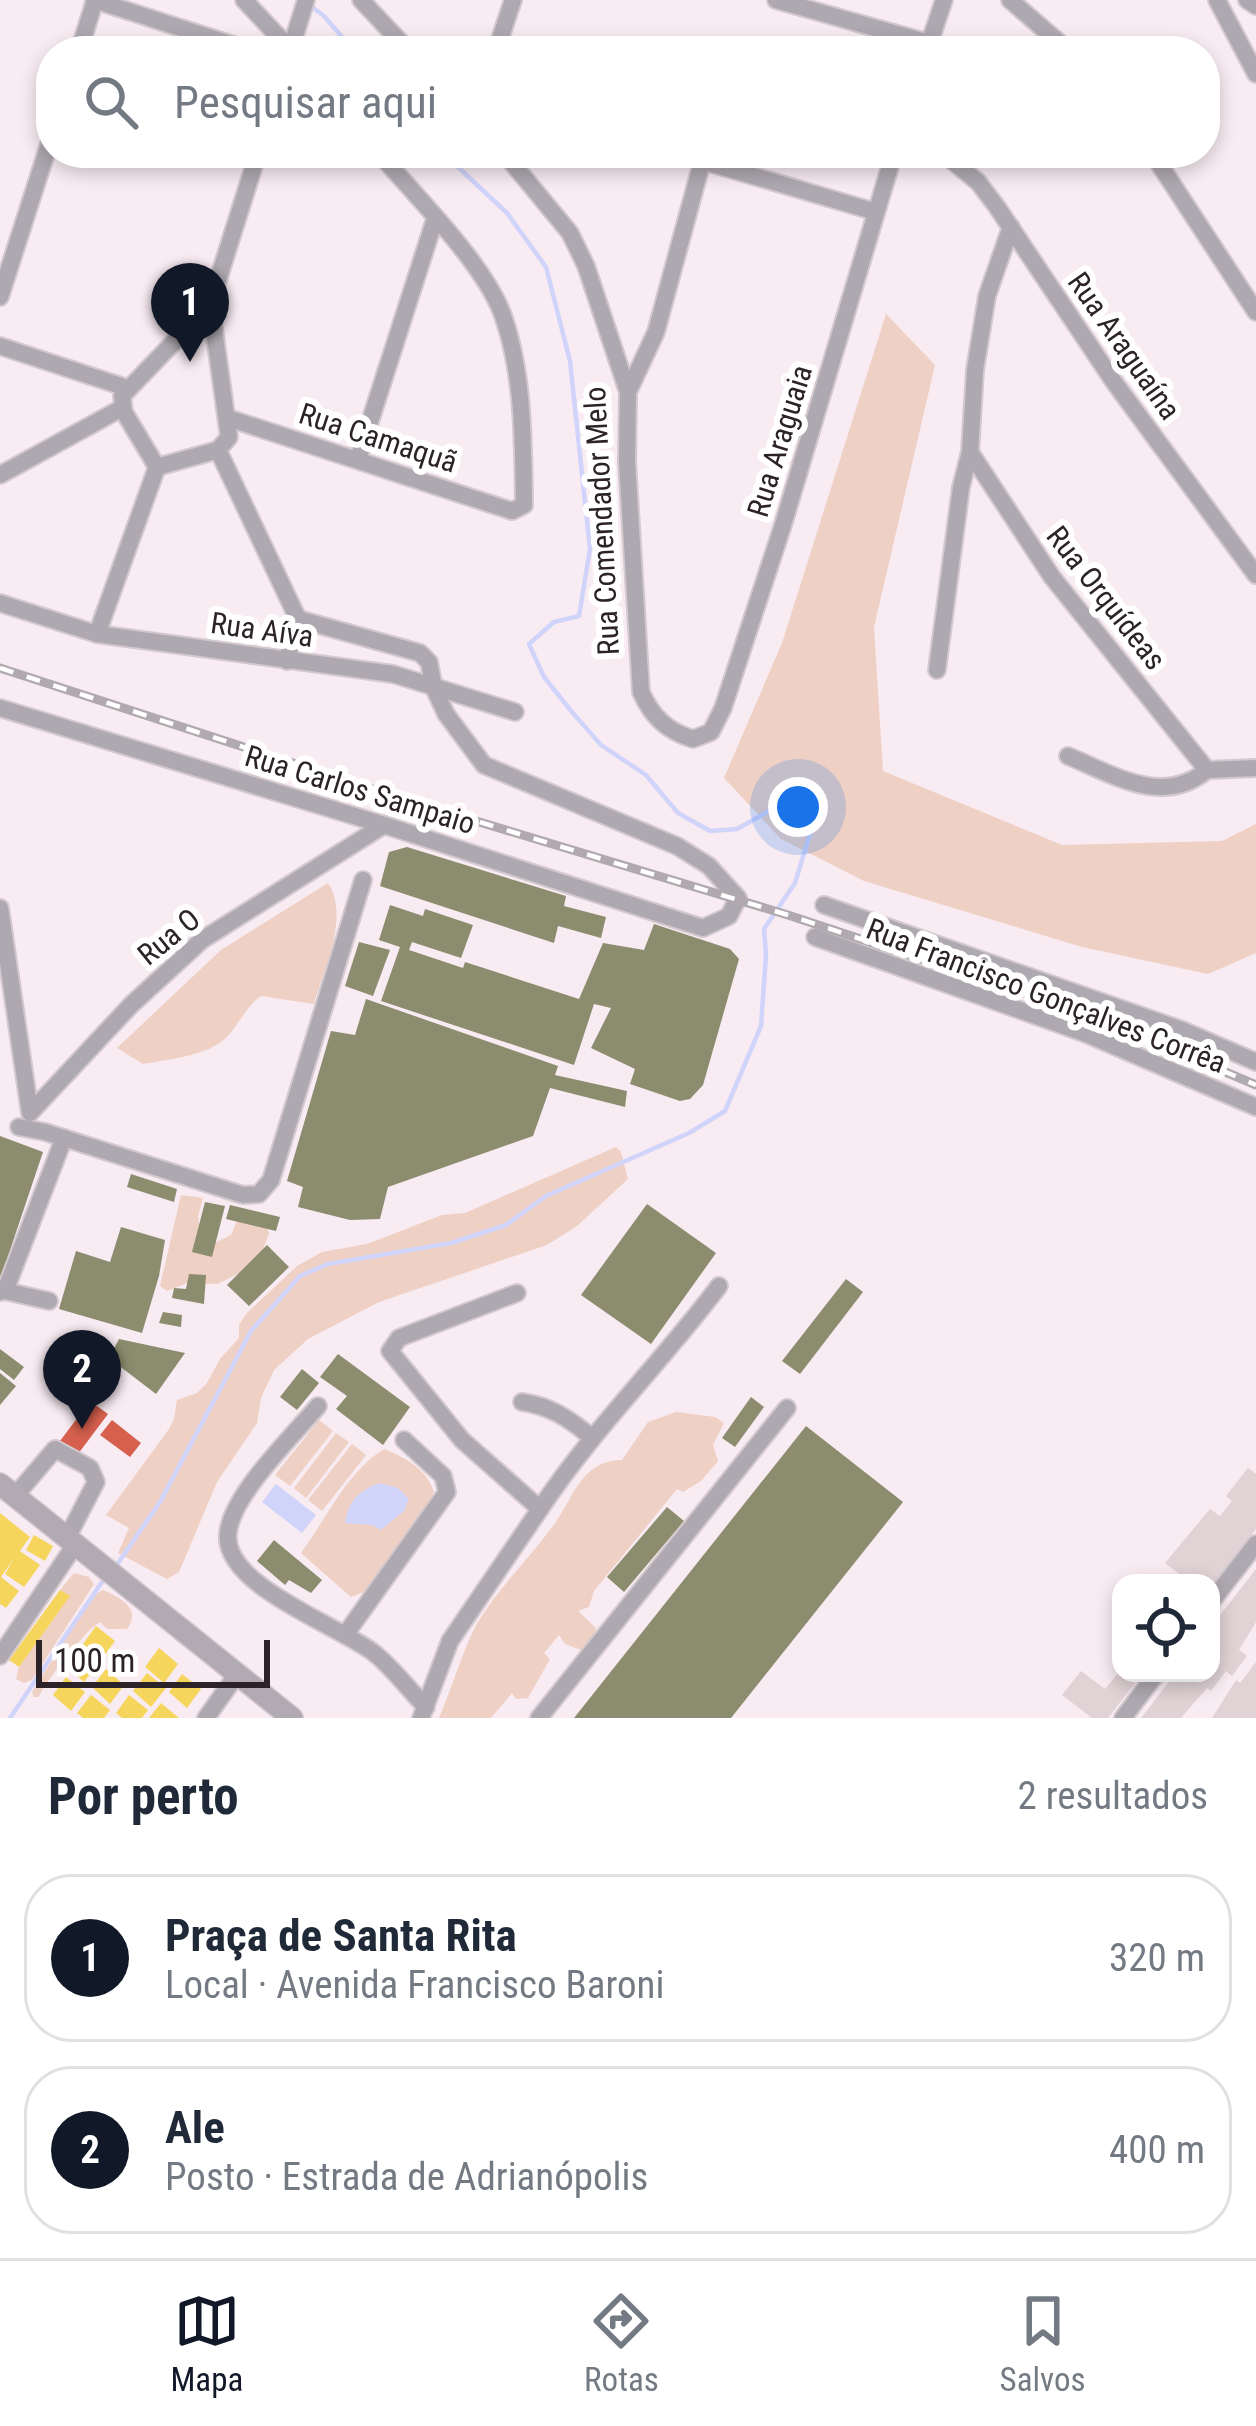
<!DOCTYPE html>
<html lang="pt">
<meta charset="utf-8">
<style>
:root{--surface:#fff;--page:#f6f6f7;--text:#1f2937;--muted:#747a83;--line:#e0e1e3;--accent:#111827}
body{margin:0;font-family:"Roboto Condensed",sans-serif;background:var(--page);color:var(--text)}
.controls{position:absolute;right:36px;bottom:36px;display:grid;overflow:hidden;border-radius:24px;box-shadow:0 6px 18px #0003}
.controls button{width:108px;height:108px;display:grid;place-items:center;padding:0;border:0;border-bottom:3px solid var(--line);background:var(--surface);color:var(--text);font:60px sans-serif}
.scale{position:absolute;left:36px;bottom:30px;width:234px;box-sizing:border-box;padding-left:12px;border:6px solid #2b2327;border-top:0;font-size:33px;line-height:42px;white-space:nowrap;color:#2b2327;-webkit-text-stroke:9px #fff;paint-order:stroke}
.you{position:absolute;left:798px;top:807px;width:42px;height:42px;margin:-30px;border:9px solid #fff;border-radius:50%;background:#1a73e8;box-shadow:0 0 0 18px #1a73e833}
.badge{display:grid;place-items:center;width:78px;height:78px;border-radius:50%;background:var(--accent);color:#fff;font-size:39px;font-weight:700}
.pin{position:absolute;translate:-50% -99px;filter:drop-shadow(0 3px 6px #0008)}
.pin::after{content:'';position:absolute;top:63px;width:42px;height:36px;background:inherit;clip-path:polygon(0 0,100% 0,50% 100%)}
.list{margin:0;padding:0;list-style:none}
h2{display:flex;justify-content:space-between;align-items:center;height:156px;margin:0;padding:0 48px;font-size:51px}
h2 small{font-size:39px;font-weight:400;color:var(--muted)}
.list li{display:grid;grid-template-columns:78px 1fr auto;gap:36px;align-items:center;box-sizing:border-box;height:168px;margin:0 24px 24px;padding:0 24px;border:3px solid var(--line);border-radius:48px}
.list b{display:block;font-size:45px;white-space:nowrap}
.list p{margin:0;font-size:39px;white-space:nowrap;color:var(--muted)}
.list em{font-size:39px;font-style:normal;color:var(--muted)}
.icon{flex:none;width:66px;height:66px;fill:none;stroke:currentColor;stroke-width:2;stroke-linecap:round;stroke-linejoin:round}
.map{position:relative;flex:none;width:1256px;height:1718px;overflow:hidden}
.search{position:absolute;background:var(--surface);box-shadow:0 6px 18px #0003;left:36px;right:36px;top:36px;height:132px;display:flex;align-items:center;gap:30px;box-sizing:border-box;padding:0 42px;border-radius:48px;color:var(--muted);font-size:45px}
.sheet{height:540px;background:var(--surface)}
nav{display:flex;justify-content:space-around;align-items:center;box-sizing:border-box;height:168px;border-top:3px solid var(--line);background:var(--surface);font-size:33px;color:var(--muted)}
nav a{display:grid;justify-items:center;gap:6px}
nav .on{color:var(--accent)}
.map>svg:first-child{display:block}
.green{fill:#efd0c4}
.water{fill:#d0d3fa}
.homes{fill:#f6d55c}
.shops{fill:#d6604d}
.industry{fill:#8c8c6e}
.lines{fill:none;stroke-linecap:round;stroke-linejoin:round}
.stream{stroke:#d0d3fa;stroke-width:4.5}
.building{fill:#e0d2d5}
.minor-casing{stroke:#d2c8cd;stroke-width:20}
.major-casing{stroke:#d2c8cd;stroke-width:24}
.minor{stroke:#aea9b0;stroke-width:16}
.major{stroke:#b2aab3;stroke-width:21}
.rail-casing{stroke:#b0a9af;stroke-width:9}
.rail{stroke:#fff;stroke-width:4.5;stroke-dasharray:14;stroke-linecap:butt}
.labels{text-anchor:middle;stroke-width:12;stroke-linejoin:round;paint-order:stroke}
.street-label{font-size:30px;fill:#2b2327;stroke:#fff}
</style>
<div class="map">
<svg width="1256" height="1718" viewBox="0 0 1256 1718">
<rect width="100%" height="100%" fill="#f8ebf2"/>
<g class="green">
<polygon points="886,314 935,365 874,627 883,771 1062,845 1222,841 1256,824 1256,953 1208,974 1082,947 864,881 781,839 724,778 782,643"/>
<path d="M328,883c22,33 -4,86 -14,121l-53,-8c-17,12 -24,34 -40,46 -19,14 -55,18 -78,22l-26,-16 104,-98z"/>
<polygon points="616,1147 621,1152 628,1179 577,1226 547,1245 379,1302 308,1339 274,1370 261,1398 257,1423 217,1482 179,1572 167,1579 118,1553 129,1528 106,1515 169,1429 174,1419 177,1400 197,1393 207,1383 220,1359 239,1338 239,1325 246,1314 297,1266 322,1252 367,1244 442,1215 465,1213"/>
<polygon points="181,1195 203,1198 198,1216 202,1249 231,1235 240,1214 263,1214 269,1234 257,1264 218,1284 187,1283 167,1291 160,1286"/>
<path d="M676,1412l39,5 9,6 -11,22 5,16 -17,20 -18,11 -6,-3 -83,102 -5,16 -11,4 18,17 -2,12 -13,10 -16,-6 -6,-9 -15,18 6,6 -22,39 -12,1 -4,-6 -21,25h-52c13,-29 24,-70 39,-96 21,-35 50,-62 75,-96 21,-28 27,-65 69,-66l26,-38z"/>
<polygon points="319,1420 333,1431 290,1486 275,1475"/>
<polygon points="336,1433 349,1442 306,1498 294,1488"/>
<polygon points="352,1444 366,1455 322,1511 308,1500"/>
<path d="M384,1449c22,9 42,19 50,43 -17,30 -48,97 -83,105l-50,-44c25,-34 46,-81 83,-104z"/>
<polygon points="74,1573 89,1577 94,1584 32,1680 24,1683 16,1679 19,1667 69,1596 60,1590"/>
<path d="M103,1590c16,7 40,19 24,39h-20l-7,-7c-13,6 -57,63 -61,75h-5l-2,-5 61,-96z"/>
</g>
<g class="water">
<path d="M379,1483l19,5 11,11 -5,12 -23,19 -9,-5 -27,-2c3,-22 14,-32 34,-40z"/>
<polygon points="276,1484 316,1515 302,1533 262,1502"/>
</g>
<g class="homes">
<polygon points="0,1513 30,1537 20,1551 40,1565 24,1587 5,1574 14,1558 1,1577 19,1591 6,1608 0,1604"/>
<polygon points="34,1535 53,1546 45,1561 26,1550"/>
<polygon points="60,1590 70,1596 19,1667 9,1660"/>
<polygon points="96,1626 115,1641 101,1660 83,1644"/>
<polygon points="79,1648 98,1663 84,1682 66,1666"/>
<polygon points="159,1648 178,1664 164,1683 145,1667"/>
<polygon points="106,1669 124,1685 110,1704 92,1687"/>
<polygon points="147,1673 166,1688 151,1707 133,1691"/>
<polygon points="182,1674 201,1689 187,1708 169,1692"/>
<polygon points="66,1677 85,1692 71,1711 53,1695"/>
<polygon points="91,1695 110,1710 104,1718 83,1718 77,1713"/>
<polygon points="129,1695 148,1710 142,1718 122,1718 116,1713"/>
<polygon points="161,1703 179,1718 149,1718"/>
</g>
<g class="shops">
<polygon points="90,1401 108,1414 75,1458 57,1445"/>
<polygon points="112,1420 141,1443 130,1457 100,1435"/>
</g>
<g class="industry">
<polygon points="407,847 566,896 564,906 606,917 601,938 558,926 554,943 380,886 389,852"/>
<polygon points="390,905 423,916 425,909 473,925 461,958 412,942 409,950 463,968 465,962 579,999 603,943 644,950 654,924 730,949 739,959 703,1085 690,1099 680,1101 630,1084 635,1069 591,1048 611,1008 594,1004 574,1065 381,1001 400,947 379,940"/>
<polygon points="359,942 390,950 373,996 345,986"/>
<polygon points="366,999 558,1066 555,1075 627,1091 625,1107 550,1088 533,1136 388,1187 380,1219 350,1220 298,1207 303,1187 287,1181 331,1031 355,1035"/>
<polygon points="0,1136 43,1152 1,1277 0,1277"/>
<polygon points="131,1174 177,1189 174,1202 127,1187"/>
<polygon points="205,1202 225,1206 212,1257 192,1252"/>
<polygon points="647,1204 716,1253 651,1344 581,1295"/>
<polygon points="230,1205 280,1217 276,1231 226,1219"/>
<polygon points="121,1227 165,1240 159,1276 142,1333 59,1309 76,1251 110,1262"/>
<polygon points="267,1245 289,1267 249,1306 227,1285"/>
<polygon points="189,1274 206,1275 204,1304 172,1298 174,1288 186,1289"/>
<polygon points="846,1279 863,1292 800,1374 782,1361"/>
<polygon points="163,1312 182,1315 181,1327 159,1323"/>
<polygon points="119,1339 185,1353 156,1394 109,1358"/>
<polygon points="0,1349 24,1367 14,1380 0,1369"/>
<polygon points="338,1354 410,1407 383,1445 336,1409 347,1396 320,1377"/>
<polygon points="302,1369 319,1383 297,1410 280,1397"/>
<polygon points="0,1373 16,1386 0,1405"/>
<polygon points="751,1397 764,1407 735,1447 722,1438"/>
<polygon points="806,1426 903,1502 731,1718 574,1718"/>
<polygon points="667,1507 684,1521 624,1592 607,1577"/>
<polygon points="274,1540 322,1580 311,1593 289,1580 285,1585 257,1561"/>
</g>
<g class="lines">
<g class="stream">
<polyline points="308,4 324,16 354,51"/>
<polyline points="116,1566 160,1502 251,1331 300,1276 328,1264 451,1243 506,1225 546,1196 689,1133 725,1111 761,1026 766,955 764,929 795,883 810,834 778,806 737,829 710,831 678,813 646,775 601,745 572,712 544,677 529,644 554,622 579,616 590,549 570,361 546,267 507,213 443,153"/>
<polyline points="10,1718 104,1579"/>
</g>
</g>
<g class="building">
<polygon points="1248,1468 1256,1474 1256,1529 1214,1583 1191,1583 1165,1563 1210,1509 1220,1516 1232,1501 1226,1496"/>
<polygon points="1256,1569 1256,1622 1239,1650 1247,1656 1232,1676 1226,1671 1211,1691 1207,1688 1181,1718 1141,1718 1176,1673 1211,1673 1211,1627"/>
<polygon points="1256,1662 1256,1718 1212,1718 1236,1680 1240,1683"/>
<polygon points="1081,1671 1105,1689 1119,1672 1143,1673 1108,1718 1092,1718 1062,1695"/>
</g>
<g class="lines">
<g class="minor-casing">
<g id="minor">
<polyline points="94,0 252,51"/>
<polyline points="244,0 292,51"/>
<polyline points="361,0 409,51"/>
<polyline points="776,0 929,43"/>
<polyline points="1010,0 1069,51"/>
<polyline points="1217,0 1256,74"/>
<polyline points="1247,0 1256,6"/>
<polyline points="927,50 944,0"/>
<polyline points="79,51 95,0"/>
<polyline points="290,51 306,0"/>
<polyline points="496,51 513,0"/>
<path d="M504,153l66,80 16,33 42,126 -1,70 14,230c11,25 26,39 52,47l18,-7 12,-24 60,-183 111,-372"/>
<polyline points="675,153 876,212"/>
<polyline points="943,153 978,182 997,207 1114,382 1256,575"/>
<polyline points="1152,153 1256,312"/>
<polyline points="0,297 51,138"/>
<polyline points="207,315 197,318 122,396 124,412 157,467 218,450 229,437 213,322 207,315 258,153"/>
<polyline points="0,346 127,388"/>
<polyline points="628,392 656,332 702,162"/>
<path d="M228,418l284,93 12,-6c-1,-63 0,-132 -22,-192 -20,-52 -86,-116 -123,-160"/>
<polyline points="218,450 298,619 287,661"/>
<polyline points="970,452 1052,577 1207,770"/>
<polyline points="358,459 435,219"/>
<polyline points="0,475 122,408"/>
<polyline points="0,603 97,634 393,674 515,712"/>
<polyline points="97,634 157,467"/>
<polyline points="937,670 961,487 970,452 975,370 987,296 1011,227"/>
<polyline points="0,708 384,825 703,928 729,916 738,898 709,866 677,846 484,765 446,714 434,688 429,662 420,653 298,619"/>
<path d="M1068,756c46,19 95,51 139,14"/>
<polyline points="1207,770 1256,768"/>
<polyline points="824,905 1182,1030 1256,1062"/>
<polyline points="0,908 30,1113 131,1005 202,940 384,825"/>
<polyline points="815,937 1084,1033 1256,1107"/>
<polyline points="19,1127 45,1132 243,1195 259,1194 271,1180 363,880"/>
<polyline points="5,1291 49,1301"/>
<polyline points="0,1292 5,1291 64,1138"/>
<path d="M522,1402c28,4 46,16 68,34"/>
<path d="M318,1406c-25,30 -87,89 -90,128 -5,52 112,92 146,119 19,15 35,37 52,54"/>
<polyline points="15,1496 55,1449 90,1468 96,1482 67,1538"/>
<path d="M540,1509c53,-80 121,-146 179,-223"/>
<polyline points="1211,1602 1256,1544"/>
<polyline points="345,1635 447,1492 443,1476 404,1440"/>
<polyline points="0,1656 75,1545"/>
<polyline points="206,1718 238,1673"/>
<polyline points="421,1718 450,1641 540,1509 462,1440 390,1351 399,1338 517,1293"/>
<polyline points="539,1718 787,1408"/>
<polyline points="1123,1718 1157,1673"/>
</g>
</g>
<g class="major-casing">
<polyline id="major" points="0,1484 292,1718"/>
</g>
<use href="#minor" class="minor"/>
<use href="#major" class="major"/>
<g class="rail-casing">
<polyline id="rail" points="0,668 413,802 788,915 1097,1017 1256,1085"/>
</g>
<use href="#rail" class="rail"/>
</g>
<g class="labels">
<g class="street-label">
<text transform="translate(1124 346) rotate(55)" y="10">Rua Araguaína</text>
<text transform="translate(378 438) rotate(18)" y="10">Rua Camaquã</text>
<text transform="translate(780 441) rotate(-73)" y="10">Rua Araguaia</text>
<text transform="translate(602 521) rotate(-93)" y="10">Rua Comendador Melo</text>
<text transform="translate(1106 598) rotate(52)" y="10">Rua Orquídeas</text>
<text transform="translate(262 630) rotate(8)" y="10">Rua Aíva</text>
<text transform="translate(360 790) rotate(17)" y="10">Rua Carlos Sampaio</text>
<text transform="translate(169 937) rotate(-39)" y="10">Rua O</text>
<text transform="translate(1046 996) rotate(21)" y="10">Rua Francisco Gonçalves Corrêa</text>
</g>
</g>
</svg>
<div class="controls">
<button><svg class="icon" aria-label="locate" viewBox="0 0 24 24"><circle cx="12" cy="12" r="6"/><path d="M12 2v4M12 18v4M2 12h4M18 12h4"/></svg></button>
</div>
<div class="scale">100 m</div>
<div class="you"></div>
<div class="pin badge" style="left:190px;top:362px">1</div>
<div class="pin badge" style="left:82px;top:1429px">2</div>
<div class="search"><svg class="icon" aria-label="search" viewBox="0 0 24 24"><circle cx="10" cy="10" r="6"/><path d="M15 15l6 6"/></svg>Pesquisar aqui</div>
</div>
<section class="sheet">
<h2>Por perto<small>2 resultados</small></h2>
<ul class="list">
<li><span class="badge">1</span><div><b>Praça de Santa Rita</b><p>Local · Avenida Francisco Baroni</p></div><em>320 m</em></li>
<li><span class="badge">2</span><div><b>Ale</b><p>Posto · Estrada de Adrianópolis</p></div><em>400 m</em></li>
</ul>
</section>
<nav>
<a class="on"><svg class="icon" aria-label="map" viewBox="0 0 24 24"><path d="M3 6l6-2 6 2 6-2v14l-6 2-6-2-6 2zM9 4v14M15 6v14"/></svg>Mapa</a>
<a><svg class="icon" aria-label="directions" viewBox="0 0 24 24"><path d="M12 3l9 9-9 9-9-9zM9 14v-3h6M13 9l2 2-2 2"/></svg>Rotas</a>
<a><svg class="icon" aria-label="saved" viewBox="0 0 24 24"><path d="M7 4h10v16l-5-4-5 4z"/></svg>Salvos</a>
</nav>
